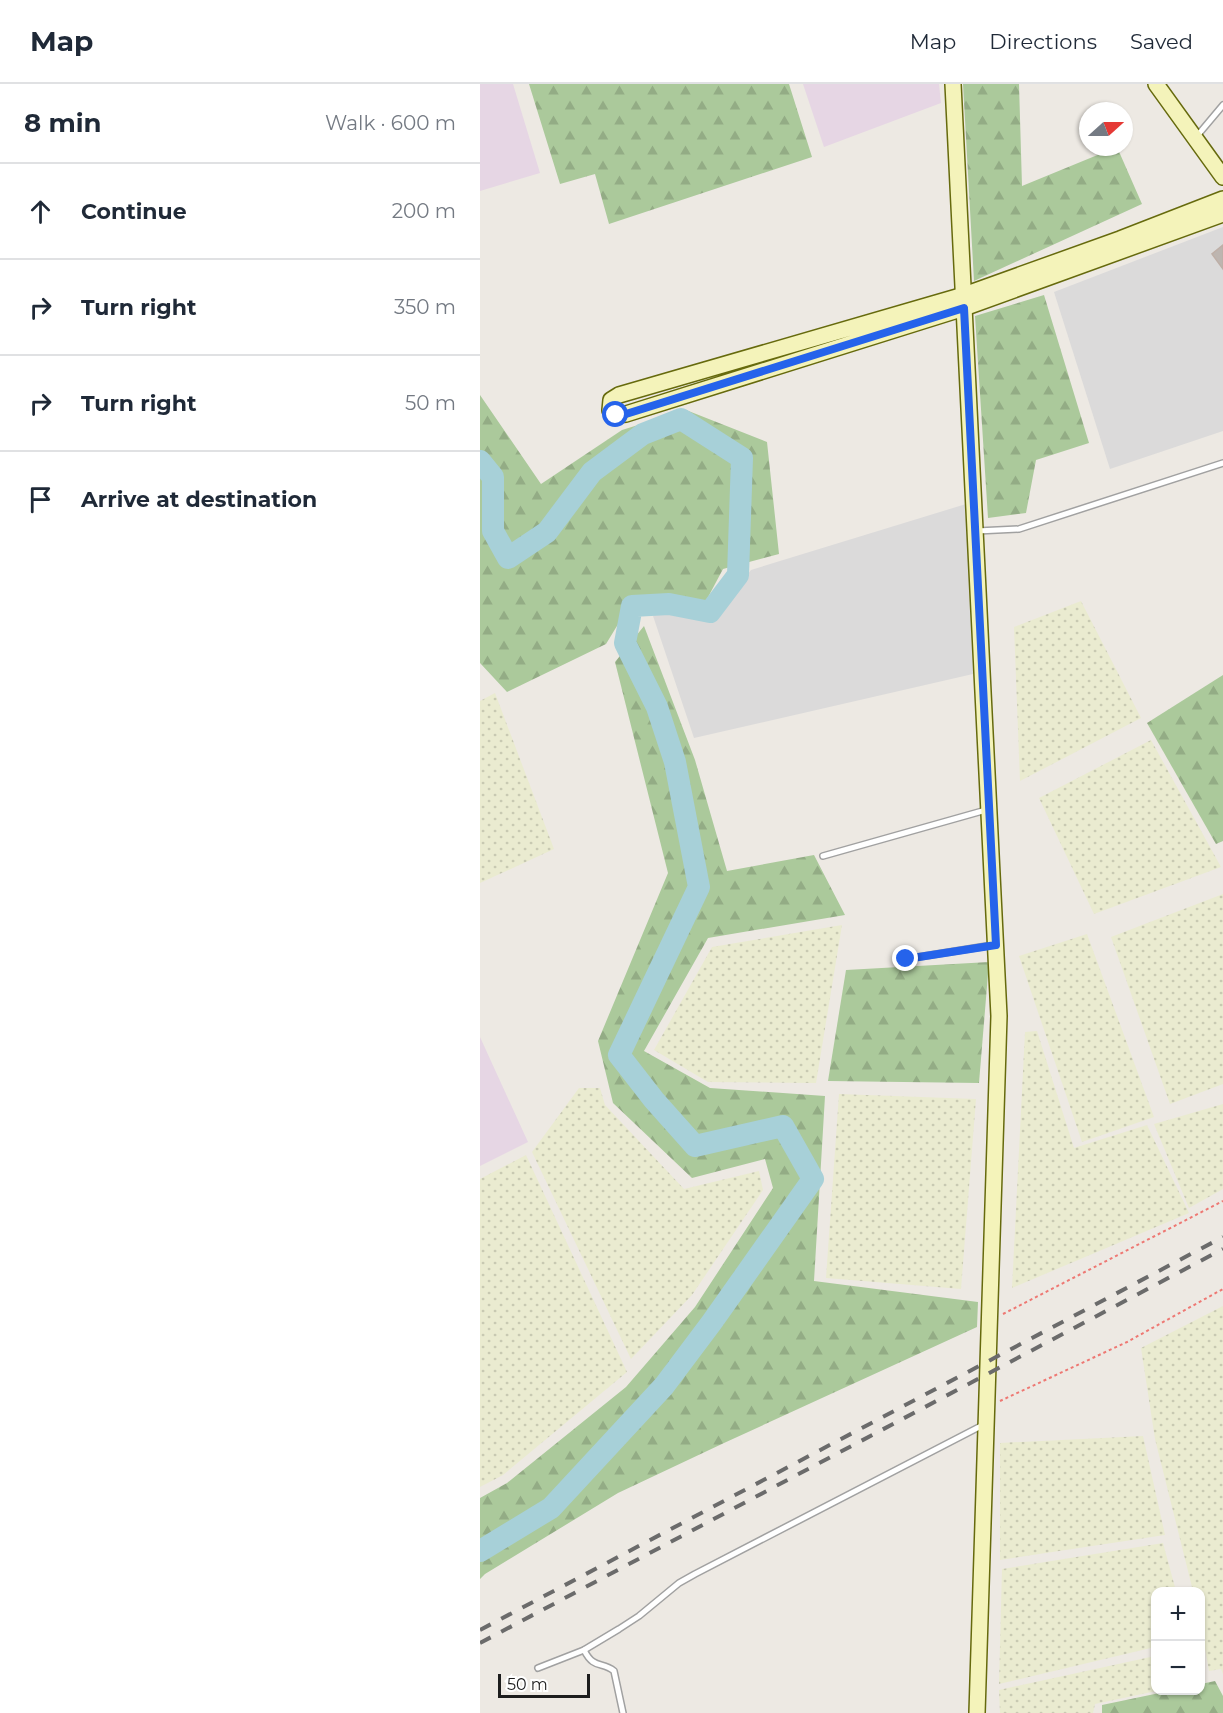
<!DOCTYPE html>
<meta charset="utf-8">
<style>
:root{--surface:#fff;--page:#f6f6f7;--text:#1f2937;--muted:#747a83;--line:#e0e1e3}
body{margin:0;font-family:Montserrat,sans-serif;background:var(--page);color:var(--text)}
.controls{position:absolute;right:18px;bottom:18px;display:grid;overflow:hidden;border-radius:12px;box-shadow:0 2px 4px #0004}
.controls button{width:54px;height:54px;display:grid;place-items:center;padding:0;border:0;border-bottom:2px solid var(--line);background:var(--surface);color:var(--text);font:30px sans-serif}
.compass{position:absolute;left:599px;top:18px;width:54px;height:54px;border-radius:50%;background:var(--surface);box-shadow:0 2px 4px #0004;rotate:69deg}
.scale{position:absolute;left:18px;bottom:15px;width:92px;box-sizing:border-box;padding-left:6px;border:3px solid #1d1d1d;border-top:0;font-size:16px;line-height:21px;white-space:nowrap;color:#1d1d1d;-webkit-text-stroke:4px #fff;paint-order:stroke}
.stop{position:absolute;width:18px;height:18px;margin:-14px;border:4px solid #2563eb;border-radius:50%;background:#fff}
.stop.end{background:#2563eb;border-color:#fff;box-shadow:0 2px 6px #0008}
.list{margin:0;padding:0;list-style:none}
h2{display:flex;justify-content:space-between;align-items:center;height:78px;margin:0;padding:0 24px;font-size:26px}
h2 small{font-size:20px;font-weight:400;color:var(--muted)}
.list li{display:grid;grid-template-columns:39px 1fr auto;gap:18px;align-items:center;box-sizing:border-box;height:96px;padding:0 24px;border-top:2px solid var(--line)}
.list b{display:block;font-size:22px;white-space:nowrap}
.list em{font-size:20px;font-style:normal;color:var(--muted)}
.icon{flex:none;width:33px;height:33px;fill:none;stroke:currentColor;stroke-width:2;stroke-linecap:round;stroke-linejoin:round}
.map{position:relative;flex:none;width:743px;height:1629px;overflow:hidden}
header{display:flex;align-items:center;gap:36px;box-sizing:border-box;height:84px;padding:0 30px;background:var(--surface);border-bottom:2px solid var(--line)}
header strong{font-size:28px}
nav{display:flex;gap:33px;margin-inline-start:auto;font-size:21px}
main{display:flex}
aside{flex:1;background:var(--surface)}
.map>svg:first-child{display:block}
.residential{fill:#dbdada}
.industrial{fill:#e6d6e4}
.farmland{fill:url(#farmland-dots)}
.forest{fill:url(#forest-firs)}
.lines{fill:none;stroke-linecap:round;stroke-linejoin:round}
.river{stroke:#a7d0d8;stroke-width:22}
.building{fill:#bdb5b0;stroke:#beafa7;stroke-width:1.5}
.lane-casing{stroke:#a1a1a1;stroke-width:8}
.secondary-casing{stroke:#666a0d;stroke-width:18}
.path{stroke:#ee7873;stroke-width:2;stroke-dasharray:3 3;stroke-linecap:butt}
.lane{stroke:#fff;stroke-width:5}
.secondary{stroke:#f4f3ba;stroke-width:15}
.rail{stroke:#6b6b6b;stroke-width:4;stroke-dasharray:12 12;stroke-linecap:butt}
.route{stroke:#2563eb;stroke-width:8}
</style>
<header>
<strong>Map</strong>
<nav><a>Map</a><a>Directions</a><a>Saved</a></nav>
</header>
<main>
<aside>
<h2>8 min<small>Walk · 600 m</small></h2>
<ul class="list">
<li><svg class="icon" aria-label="ahead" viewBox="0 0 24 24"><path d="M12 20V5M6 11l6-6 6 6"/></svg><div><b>Continue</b></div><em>200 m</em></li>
<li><svg class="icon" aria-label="right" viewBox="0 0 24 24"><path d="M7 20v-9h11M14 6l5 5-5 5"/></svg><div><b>Turn right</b></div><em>350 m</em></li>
<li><svg class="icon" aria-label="right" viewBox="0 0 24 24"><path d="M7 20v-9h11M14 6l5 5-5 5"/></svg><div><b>Turn right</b></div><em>50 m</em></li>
<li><svg class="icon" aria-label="arrive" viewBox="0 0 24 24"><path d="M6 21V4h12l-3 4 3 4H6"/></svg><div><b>Arrive at destination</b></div></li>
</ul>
</aside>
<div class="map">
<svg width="743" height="1629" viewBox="0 0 743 1629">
<defs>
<pattern id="farmland-dots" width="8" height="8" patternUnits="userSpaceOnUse" patternTransform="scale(1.5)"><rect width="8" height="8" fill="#eaebd0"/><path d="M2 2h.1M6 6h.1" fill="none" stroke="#c8c9b2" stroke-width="1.8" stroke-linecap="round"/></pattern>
<pattern id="forest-firs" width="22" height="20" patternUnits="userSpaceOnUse" patternTransform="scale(1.5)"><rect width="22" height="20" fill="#abc99b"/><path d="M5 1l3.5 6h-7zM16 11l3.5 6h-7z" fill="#93ac85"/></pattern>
</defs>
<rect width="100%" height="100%" fill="#ede9e3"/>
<g class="residential">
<polygon points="743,143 743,347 630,385 574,208"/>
<polygon points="486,420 493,590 214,654 170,523 239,526 271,486"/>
</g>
<g class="industrial">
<polygon points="0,0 33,0 60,89 0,107"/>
<polygon points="323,0 459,0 461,19 344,63"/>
<polygon points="0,953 48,1058 0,1082"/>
</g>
<g class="farmland">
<polygon points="601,517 661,634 540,697 534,543"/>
<polygon points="15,609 74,765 0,799 0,617"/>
<polygon points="671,656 741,783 614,830 559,714"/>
<polygon points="743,810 743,1000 690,1020 631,853"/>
<polygon points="362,841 336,999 228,998 174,966 232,863"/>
<polygon points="607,850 674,1033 602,1058 539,872"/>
<polygon points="557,947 594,1064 667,1041 709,1129 532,1204 545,948"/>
<polygon points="99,1004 120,1004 125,1021 204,1105 279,1087 283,1106 212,1211 151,1275 52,1068"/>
<polygon points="359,1010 496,1015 481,1205 346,1194"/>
<polygon points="743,1020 743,1105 709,1124 674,1040"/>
<polygon points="46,1071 147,1288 23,1391 0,1403 0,1095"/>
<polygon points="743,1222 743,1590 741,1585 729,1587 721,1541 720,1508 713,1507 675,1355 661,1264"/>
<polygon points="663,1352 685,1451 520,1476 520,1359"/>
<polygon points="683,1459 696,1507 676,1508 675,1563 519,1600 522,1485"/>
<polygon points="675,1572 676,1607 615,1620 613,1629 520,1629 519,1606"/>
</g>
<g class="forest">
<polygon points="49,0 309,0 332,73 129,140 115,90 80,100"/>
<polygon points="483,0 539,0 542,102 637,63 662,120 494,197"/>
<polygon points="564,211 609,359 556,376 546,429 508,434 495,232"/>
<polygon points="0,311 61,400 142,346 206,326 287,358 299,470 243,485 226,517 191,514 154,514 126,560 27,608 0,579"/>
<polygon points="164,542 215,676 247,787 334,771 365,831 228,854 164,967 230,1004 345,1012 334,1197 498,1218 497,1243 244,1359 138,1409 5,1490 0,1495 0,1414 27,1399 146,1303 215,1223 293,1104 285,1075 212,1094 133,1019 118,957 188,789 135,578"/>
<polygon points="743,591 743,757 736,760 667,639"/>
<polygon points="509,878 499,999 348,997 366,886"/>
<polygon points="735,1597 743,1612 743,1629 622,1629 622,1621 689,1607 720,1606 721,1600"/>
</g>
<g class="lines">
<polyline class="river" points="0,377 13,393 13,447 28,474 67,448 112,388 163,350 201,335 262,374 258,491 230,528 189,520 152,522 145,559 177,623 195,678 219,803 139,971 174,1016 215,1062 303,1042 333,1095 232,1238 184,1302 71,1424 0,1467"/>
</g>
<polygon class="building" points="743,161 743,185 732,170"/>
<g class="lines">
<g class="lane-casing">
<g id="lane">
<polyline points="717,52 743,21"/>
<polyline points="497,447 539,445 743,379"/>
<polyline points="343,772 506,726"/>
<polyline points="426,875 513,861"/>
<path d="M104,1566c10,20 18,11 30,21l9,42"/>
<polyline points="58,1584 104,1566 139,1545 159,1532 199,1499 215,1490 503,1341"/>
</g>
</g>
<g class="secondary-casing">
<g id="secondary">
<polyline points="473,0 519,932 497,1629"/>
<polyline points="676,0 743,93"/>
<polyline points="743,115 640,155 484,211 139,311 131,316 130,326 136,331 146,330 484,224 743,130"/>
</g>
</g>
<g class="path">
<polyline points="523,1230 743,1117"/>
<polyline points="520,1317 647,1258 743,1205"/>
</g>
<use href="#lane" class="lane"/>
<use href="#secondary" class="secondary"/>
<g class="rail">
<polyline points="0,1546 743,1153"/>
<polyline points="0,1559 743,1165"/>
</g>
</g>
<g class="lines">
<polyline class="route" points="136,331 146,330 484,224 516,861 426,875"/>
</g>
</svg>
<div class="controls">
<button>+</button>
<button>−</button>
</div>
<svg class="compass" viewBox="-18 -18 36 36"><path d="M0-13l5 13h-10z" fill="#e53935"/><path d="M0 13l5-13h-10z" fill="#747a83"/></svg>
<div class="scale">50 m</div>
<div class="stop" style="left:136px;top:331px"></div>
<div class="stop end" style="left:426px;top:875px"></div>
</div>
</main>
